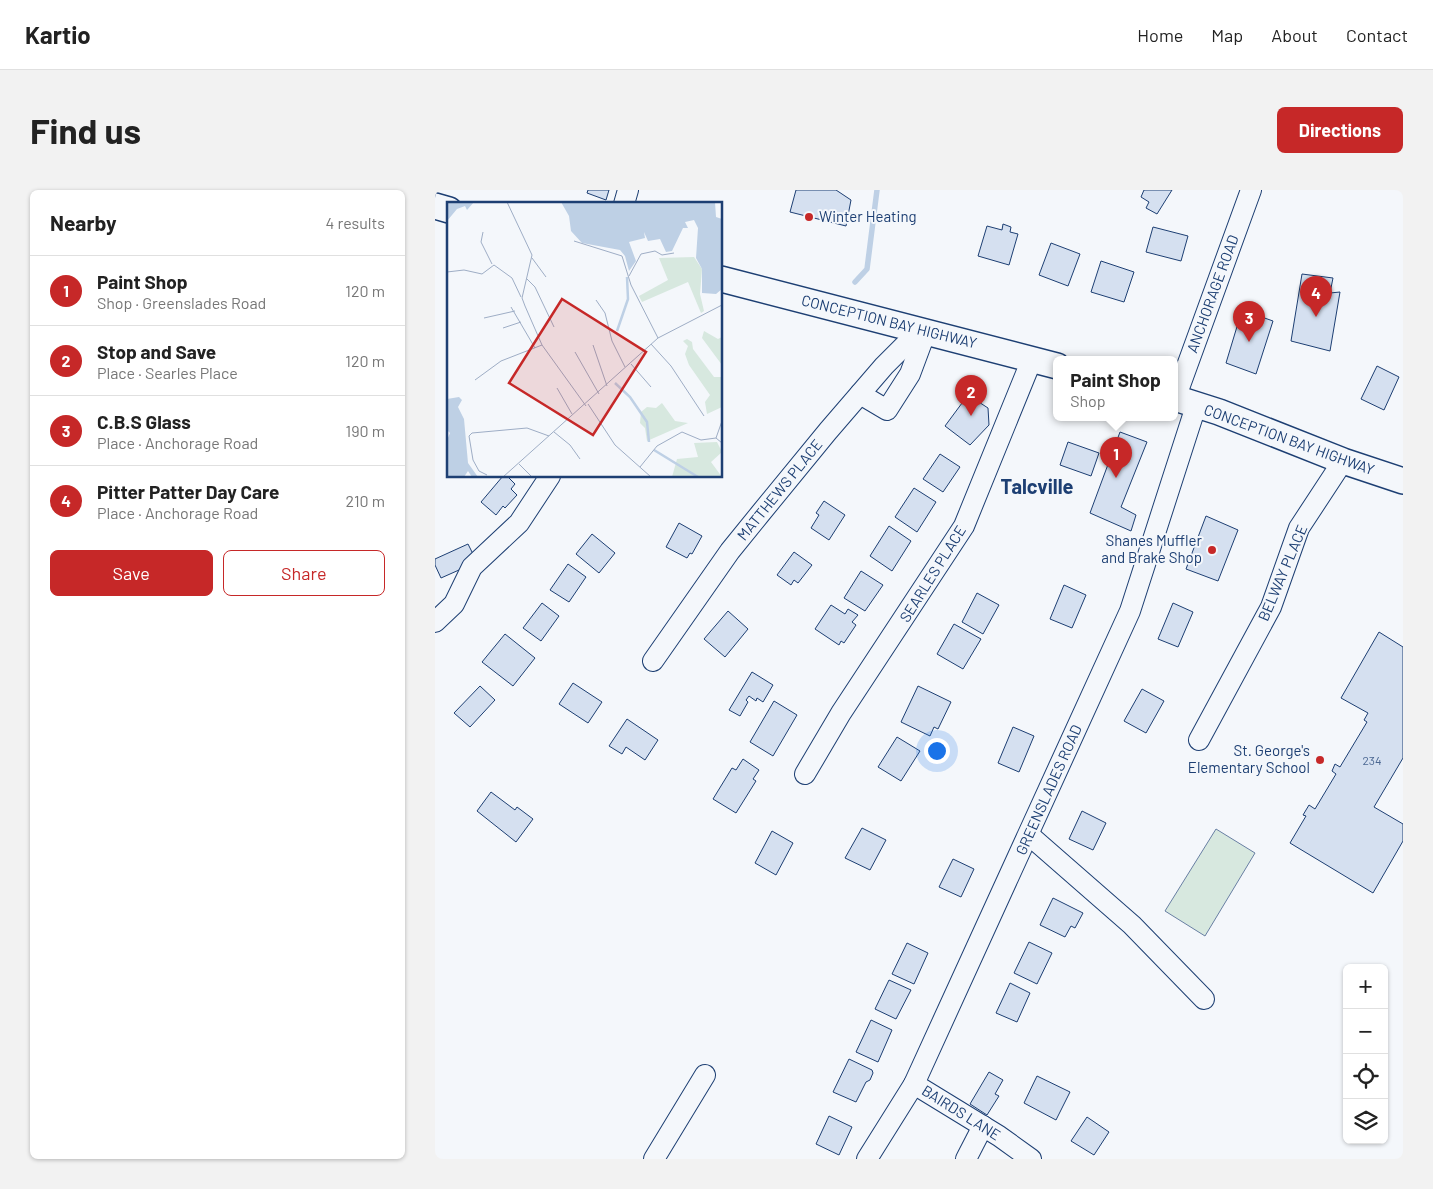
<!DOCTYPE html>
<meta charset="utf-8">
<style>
:root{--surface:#fff;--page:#f2f2f2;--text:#222;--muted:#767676;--line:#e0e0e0;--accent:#c62828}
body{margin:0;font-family:Barlow,sans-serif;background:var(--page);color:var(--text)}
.controls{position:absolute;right:15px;bottom:15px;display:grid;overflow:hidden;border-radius:8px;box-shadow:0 1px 4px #0004}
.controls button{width:45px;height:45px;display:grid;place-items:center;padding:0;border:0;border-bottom:1px solid var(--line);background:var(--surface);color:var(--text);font:25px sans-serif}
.you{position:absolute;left:501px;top:560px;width:18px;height:18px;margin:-12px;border:4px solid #fff;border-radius:50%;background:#1a73e8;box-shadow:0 0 0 8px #1a73e833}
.badge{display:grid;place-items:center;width:32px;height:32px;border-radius:50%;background:var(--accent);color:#fff;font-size:16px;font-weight:700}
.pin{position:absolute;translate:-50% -41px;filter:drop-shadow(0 1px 2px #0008)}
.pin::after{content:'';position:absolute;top:26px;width:18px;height:15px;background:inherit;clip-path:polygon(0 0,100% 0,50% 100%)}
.popup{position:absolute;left:618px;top:166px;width:125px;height:65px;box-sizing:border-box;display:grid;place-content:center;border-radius:8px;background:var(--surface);filter:drop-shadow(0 1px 4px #0005);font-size:16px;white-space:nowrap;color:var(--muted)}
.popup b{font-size:19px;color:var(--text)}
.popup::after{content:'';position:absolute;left:50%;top:100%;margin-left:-10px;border:10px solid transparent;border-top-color:var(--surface)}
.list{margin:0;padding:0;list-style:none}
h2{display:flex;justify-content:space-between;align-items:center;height:65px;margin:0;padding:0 20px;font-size:21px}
h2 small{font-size:16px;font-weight:400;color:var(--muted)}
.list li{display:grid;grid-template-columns:32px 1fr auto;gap:15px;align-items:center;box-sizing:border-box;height:70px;padding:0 20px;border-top:1px solid var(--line)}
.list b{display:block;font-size:19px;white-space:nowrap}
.list p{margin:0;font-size:16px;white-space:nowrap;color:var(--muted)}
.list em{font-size:16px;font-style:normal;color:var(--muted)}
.actions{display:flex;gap:10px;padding:15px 20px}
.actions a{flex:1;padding:11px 0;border:1px solid var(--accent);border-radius:8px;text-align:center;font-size:18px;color:var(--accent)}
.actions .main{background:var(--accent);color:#fff}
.icon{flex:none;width:28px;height:28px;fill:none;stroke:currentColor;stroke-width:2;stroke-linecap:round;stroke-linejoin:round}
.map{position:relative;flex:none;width:968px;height:969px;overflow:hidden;border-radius:8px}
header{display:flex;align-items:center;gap:30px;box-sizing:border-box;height:70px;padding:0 25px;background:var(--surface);border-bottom:1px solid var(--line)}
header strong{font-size:24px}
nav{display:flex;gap:28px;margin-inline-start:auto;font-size:18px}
.intro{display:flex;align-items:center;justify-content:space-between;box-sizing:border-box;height:120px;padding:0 30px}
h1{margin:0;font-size:35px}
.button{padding:12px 22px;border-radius:8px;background:var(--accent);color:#fff;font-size:18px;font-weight:700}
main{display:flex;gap:30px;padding:0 30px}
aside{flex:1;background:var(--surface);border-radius:8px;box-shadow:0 1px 4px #0004}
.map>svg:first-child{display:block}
.green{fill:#d7e8df;stroke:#687fa3}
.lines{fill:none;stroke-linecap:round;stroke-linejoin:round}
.stream{stroke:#bed0e5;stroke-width:5.5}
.building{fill:#d5e0f0;stroke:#1d3f73}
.minor-casing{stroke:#1d3f73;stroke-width:22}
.major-casing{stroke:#1d3f73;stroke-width:28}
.minor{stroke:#f4f7fb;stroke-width:20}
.major{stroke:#f4f7fb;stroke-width:25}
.poi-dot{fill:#c62828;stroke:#f4f7fb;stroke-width:2}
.labels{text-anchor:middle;stroke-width:4;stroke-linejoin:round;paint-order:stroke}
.number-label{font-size:12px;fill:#4b6792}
.poi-label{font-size:15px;fill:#1d3f73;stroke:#f4f7fb;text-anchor:end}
.street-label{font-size:15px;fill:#1d3f73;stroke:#f4f7fb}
.district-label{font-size:20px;font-weight:bold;fill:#1d3f73;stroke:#f4f7fb}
.inset-river{fill:none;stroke:#bed0e5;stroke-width:2.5}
.inset-road{fill:none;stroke:#9eadc5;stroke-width:1}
.view{fill:#c62828;fill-opacity:0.15;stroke:#c62828;stroke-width:2.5}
.inset-edge{fill:none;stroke:#1d3f73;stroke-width:2.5}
</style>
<header>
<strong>Kartio</strong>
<nav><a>Home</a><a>Map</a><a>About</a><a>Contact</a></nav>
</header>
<div class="intro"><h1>Find us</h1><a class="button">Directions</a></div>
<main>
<aside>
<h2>Nearby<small>4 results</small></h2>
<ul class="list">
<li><span class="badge">1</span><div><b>Paint Shop</b><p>Shop · Greenslades Road</p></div><em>120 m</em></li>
<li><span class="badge">2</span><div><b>Stop and Save</b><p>Place · Searles Place</p></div><em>120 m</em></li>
<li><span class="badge">3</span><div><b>C.B.S Glass</b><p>Place · Anchorage Road</p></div><em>190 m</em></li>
<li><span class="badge">4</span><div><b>Pitter Patter Day Care</b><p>Place · Anchorage Road</p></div><em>210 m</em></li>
</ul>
<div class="actions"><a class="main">Save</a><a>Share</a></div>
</aside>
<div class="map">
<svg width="968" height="969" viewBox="0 0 968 969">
<rect width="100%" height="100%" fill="#f4f7fb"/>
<polygon class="green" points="781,639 820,663 770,746 730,721"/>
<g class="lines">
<polyline class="stream" points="420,92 432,79 442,0"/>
</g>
<g class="building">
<polygon points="153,0 174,0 171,10 152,3"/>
<polygon points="361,0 401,0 416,10 411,36 355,22"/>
<polygon points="709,0 737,0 722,24 711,18 714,12 706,7"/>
<polygon points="568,34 576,37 575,42 583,44 574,75 543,66 552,36 567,40"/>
<polygon points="718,37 753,46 746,71 711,62"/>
<polygon points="616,53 645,64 633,96 604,85"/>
<polygon points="666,71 699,82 689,112 656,102"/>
<polygon points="867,84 898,88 895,103 905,102 895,161 856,151"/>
<polygon points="807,120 838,131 821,184 791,173"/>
<polygon points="942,176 964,187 949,220 926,209"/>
<polygon points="533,205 553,218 554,235 535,255 510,236"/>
<polygon points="685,242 712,252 686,317 701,325 696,341 655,323"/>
<polygon points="633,252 664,263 656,286 625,275"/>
<polygon points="505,264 525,277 508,302 488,289"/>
<polygon points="68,286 72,286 80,294 76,299 82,305 70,318 68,316 61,325 46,312"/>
<polygon points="479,298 501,312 482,342 460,327"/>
<polygon points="389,311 410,325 394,350 376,338 384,325 381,323"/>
<polygon points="771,326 803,340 783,391 751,379"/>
<polygon points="244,333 267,346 257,364 255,363 252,368 231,357"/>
<polygon points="454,336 476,351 457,381 435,366"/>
<polygon points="157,344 180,363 164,383 141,364"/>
<polygon points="33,354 42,372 6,388 0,375 0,369"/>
<polygon points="359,362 377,375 363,393 359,390 356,395 342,385"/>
<polygon points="133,374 151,387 134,412 115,400"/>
<polygon points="426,381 448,395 430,421 409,408"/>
<polygon points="629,395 651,405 637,438 615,429"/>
<polygon points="542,403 564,415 548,444 527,432"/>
<polygon points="107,413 124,426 106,451 88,438"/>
<polygon points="738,413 758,422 743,457 723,449"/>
<polygon points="396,415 410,424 413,419 423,425 417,432 421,435 409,453 406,451 404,455 380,439"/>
<polygon points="293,421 313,439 290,467 269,449"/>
<polygon points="519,434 546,449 528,479 502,464"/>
<polygon points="944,442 968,457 968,568 939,617 968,634 968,651 938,703 855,653 871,626 868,625 874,615 880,619 901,584 897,581 900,574 905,577 932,532 929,530 933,523 906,508"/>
<polygon points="70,444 100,468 78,496 47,472"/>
<polygon points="317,482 338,495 328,512 322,508 321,511 314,506 311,510 313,512 305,526 294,520"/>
<polygon points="138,493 167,512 153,533 124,514"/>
<polygon points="45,496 60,510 35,537 19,523"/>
<polygon points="483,496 516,512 503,539 499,537 495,546 466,532"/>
<polygon points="707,499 729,511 711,543 689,531"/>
<polygon points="339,511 362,525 338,566 315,552"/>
<polygon points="192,529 223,550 210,570 191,557 187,564 174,556"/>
<polygon points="578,537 599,546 584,582 563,573"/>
<polygon points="462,547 485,561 466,591 443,577"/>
<polygon points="308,569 324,580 318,589 321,591 301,623 278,609 297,578 301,580"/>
<polygon points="56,602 80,620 82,617 98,629 81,652 42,621"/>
<polygon points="647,621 671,633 658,660 634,649"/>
<polygon points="427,638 451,650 435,680 410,668"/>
<polygon points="337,641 358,653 341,685 320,673"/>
<polygon points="518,669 539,679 526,707 504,697"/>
<polygon points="618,708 648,723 640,738 636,736 630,747 605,735"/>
<polygon points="594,752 617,763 602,794 579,783"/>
<polygon points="472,753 493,763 479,794 457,784"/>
<polygon points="454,790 476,800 461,829 440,819"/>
<polygon points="575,793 595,803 582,832 561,823"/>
<polygon points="436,830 457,840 443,872 421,862"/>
<polygon points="414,869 437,880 438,883 435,890 431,892 421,912 398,902"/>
<polygon points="554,882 568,890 560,904 564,906 552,925 535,914"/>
<polygon points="602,886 635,902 621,930 589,913"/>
<polygon points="394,926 417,937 404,965 381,954"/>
<polygon points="652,927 674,942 659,965 636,951"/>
</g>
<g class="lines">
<g class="minor-casing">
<g id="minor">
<polyline points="189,14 193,0"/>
<polyline points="425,204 452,220 475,184 491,141"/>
<polyline points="740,209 816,0"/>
<polyline points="0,432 19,414 37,377 84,333 115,286"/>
<polyline points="218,471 295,361 325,324 393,241 449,176 485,140"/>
<polyline points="764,550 836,417 864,338 908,271"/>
<polyline points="370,584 406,523 529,336 597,169"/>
<polyline points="594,645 697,735 769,809"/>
<polyline points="479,894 564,946 596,969"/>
<polyline points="219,969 270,885"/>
<polyline points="432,969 479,894 695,421 761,216"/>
<polyline points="531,969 548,936"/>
</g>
</g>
<g class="major-casing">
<g id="major">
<polyline points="0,16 14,20"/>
<polyline points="286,89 622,176"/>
<polyline points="740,208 784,222 908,271 968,291"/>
</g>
</g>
<use href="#minor" class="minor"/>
<use href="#major" class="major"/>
</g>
<g class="poi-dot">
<circle cx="374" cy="27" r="5"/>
<circle cx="777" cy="360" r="5"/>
<circle cx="885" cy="570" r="5"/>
</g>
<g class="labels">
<g class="number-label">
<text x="937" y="575">234</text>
</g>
<g class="poi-label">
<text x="384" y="32" text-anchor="start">Winter Heating</text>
<text x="767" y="356">Shanes Muffler<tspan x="767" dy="17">and Brake Shop</tspan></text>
<text x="875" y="566">St. George's<tspan x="875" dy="17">Elementary School</tspan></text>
</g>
<g class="street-label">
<text transform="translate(778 104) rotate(-70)" y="5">ANCHORAGE ROAD</text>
<text transform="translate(454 132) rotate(14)" y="5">CONCEPTION BAY HIGHWAY</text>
<text transform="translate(854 250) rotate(20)" y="5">CONCEPTION BAY HIGHWAY</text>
<text transform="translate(345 300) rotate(-51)" y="5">MATTHEWS PLACE</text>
<text transform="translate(848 383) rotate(-67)" y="5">BELWAY PLACE</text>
<text transform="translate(498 384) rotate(-58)" y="5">SEARLES PLACE</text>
<text transform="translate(614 600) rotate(-66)" y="5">GREENSLADES ROAD</text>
<text transform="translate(526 923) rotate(32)" y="5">BAIRDS LANE</text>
</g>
<g class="district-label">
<text x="602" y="304">Talcville</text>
</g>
</g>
<g transform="translate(12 12)">
<rect width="275" height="275" fill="#f4f7fb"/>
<path d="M247,55l8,12 -2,25 4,17 -3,2 -13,-31 -46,20 -3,-6 29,-16 -9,-22zM257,129l14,8 4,-2v28l-20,-27zM240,137l5,3 1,7 21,28h8v30l-15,7 -2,-12 5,-7 -21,-30 -4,-11 3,-8 -5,-5zM215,201l13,18 13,2 -41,18 -2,-13 -5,-5 1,-11 6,-5 9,1zM270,240l5,10 -11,10 11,15h-50l5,-18 21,-2 -4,-14z" fill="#d7e8df"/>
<path d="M0,0h27l-7,8 -2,-4 -8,3 -10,12zM114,0h154l1,15 6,2v70l-6,5 -14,-1v-24l-6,-11 2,-30 -4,-8 -9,2 3,6h-5l-11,23 -6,1 -6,-13 -12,2 -4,-9 1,6 -16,4 7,19 -7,10 -4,-15 -5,-6 -38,-7 -11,-12 -2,-15zM12,195l3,3 -4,7 6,12 4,44 10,14h-6l-4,-6 -4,6h-17v-37l3,-7 -3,-3v-31z" fill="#bed0e5"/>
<path class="inset-river" d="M170,129l11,-32 -1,-22M168,181l15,14 17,25 2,20M207,248l44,27"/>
<path class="inset-road" d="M60,0l25,53 -10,43 3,8 17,39 44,61M36,30l-2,10 11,22M127,39l48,15 9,29 27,53M85,56l14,19M0,70l17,-2 18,4 12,-9 18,13 9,19M182,74l12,-22 14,-3 7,4 12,-2M79,76l9,9 19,40M149,98l9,13 7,28 13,26M64,105l24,41M37,116l31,-7M56,126l18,-6M204,142l20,22 33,50M146,143l14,41M128,150l24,42M184,162l20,23M28,178l26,-19 41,-16M110,186l15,26M141,202l27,41 36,32M107,230l16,13 10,14M269,236l6,-17M72,262l13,13M193,265l17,-21 25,-14 19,8 15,-2 6,5M40,273l-8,-4 -6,-11 -4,-24 3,-3 55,-5 22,8M56,275l155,-139 64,-33"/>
<path class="view" d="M115,97l84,53 -53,83 -84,-52z"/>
<rect width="275" height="275" class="inset-edge"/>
</g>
</svg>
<div class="controls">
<button>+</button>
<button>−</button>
<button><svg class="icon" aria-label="locate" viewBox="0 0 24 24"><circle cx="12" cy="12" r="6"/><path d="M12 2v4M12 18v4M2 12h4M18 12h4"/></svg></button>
<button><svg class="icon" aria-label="layers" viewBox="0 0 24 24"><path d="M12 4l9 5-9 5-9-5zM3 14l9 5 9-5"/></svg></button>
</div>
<div class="you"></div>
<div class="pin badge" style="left:681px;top:288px">1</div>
<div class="popup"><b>Paint Shop</b>Shop</div>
<div class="pin badge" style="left:536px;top:226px">2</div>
<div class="pin badge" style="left:814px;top:152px">3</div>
<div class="pin badge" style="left:881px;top:127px">4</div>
</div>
</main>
